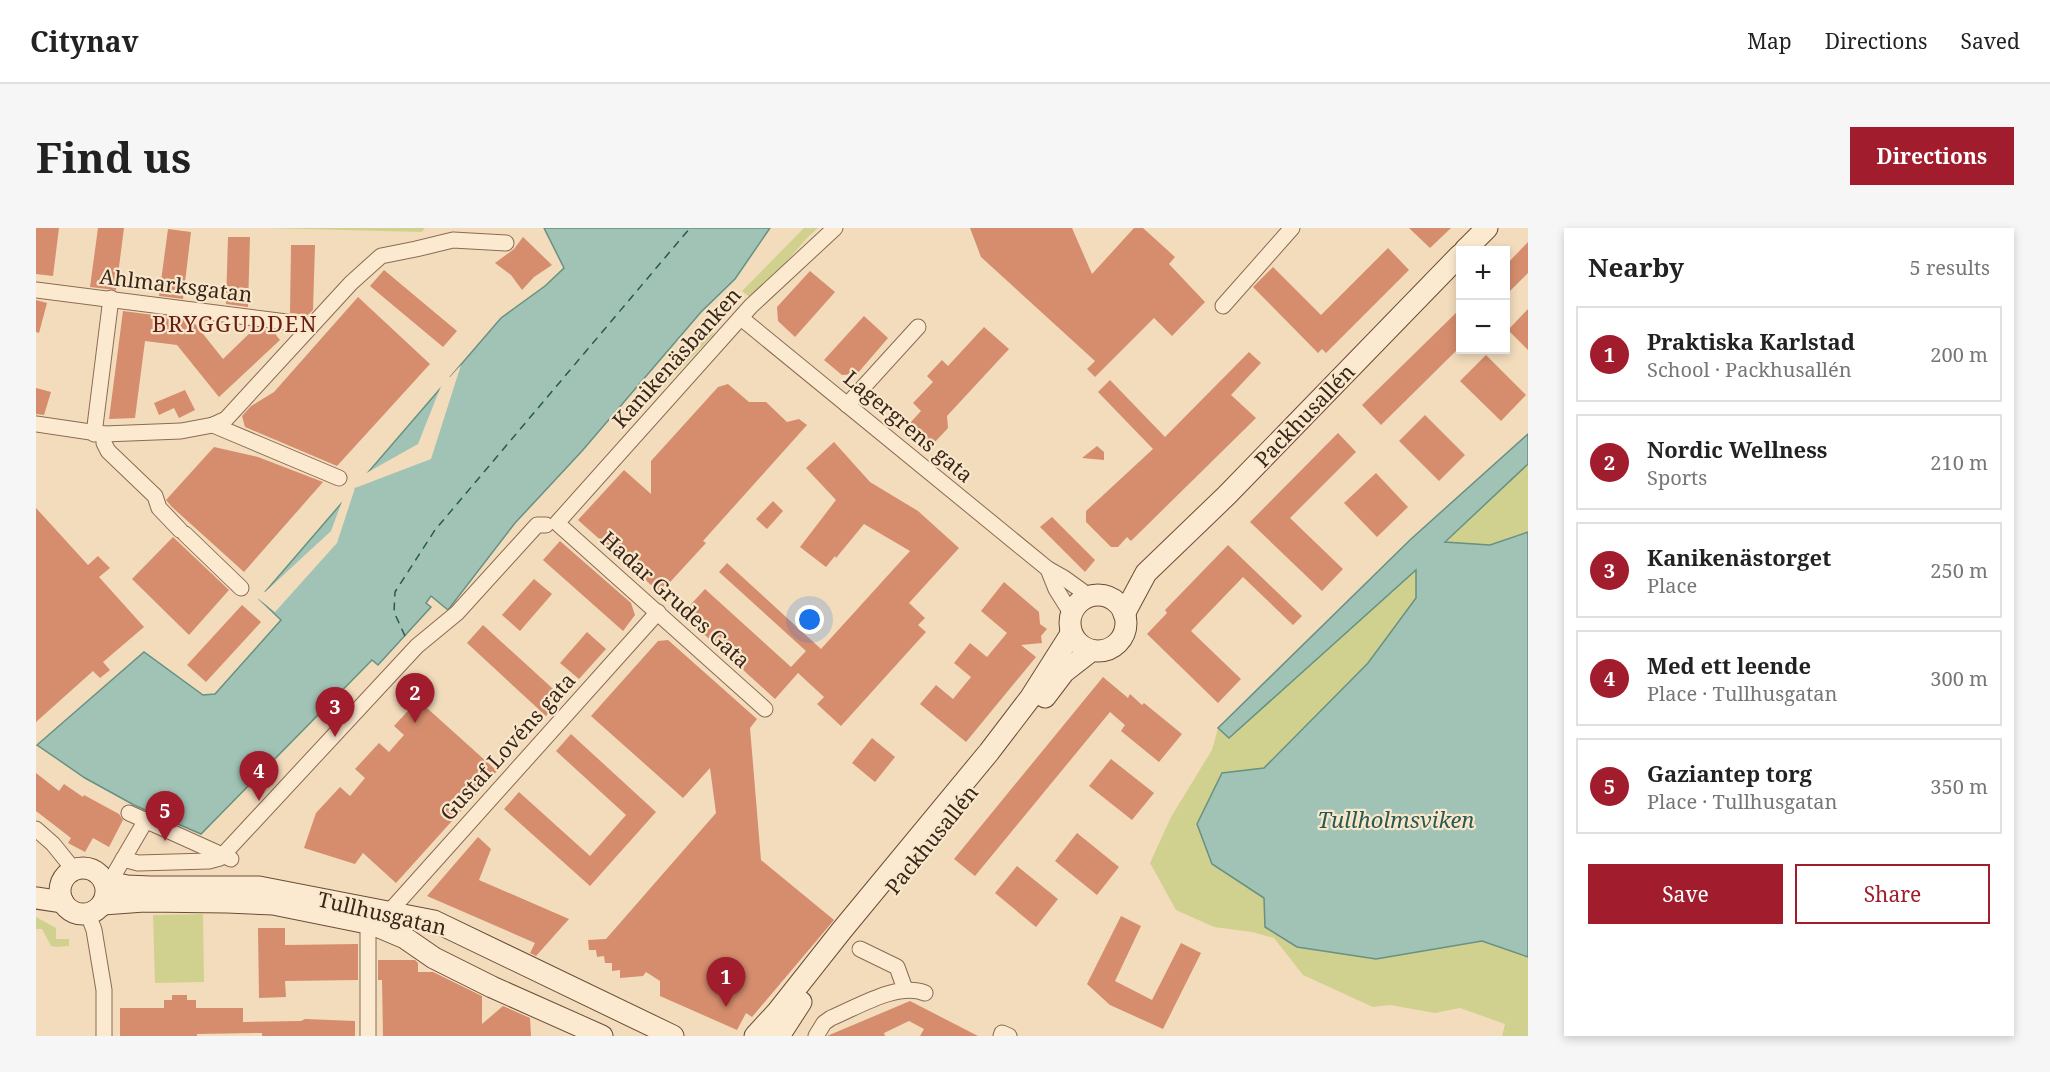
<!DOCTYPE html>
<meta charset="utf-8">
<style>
:root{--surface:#fff;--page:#f6f6f6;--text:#222;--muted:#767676;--line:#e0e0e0;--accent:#a11d2d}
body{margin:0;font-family:"Noto Serif",serif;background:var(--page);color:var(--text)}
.controls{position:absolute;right:18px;top:18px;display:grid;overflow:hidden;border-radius:0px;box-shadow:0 3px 9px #0003}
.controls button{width:54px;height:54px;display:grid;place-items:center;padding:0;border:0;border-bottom:2px solid var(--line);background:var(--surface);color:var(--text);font:30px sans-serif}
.you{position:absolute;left:774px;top:392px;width:21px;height:21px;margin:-15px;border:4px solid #fff;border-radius:50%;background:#1a73e8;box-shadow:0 0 0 9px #1a73e833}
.badge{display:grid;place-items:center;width:39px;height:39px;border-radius:50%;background:var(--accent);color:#fff;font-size:20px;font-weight:700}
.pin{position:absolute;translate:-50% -50px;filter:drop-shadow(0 2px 3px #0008)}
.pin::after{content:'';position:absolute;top:32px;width:21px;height:18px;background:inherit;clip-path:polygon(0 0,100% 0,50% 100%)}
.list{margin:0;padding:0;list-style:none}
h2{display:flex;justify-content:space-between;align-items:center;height:78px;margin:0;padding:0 24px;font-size:26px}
h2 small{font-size:20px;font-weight:400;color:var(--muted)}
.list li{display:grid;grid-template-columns:39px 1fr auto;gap:18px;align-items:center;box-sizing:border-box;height:96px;margin:0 12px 12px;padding:0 12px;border:2px solid var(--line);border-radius:0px}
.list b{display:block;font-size:22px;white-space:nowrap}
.list p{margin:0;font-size:20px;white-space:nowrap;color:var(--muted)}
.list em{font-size:20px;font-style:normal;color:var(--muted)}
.actions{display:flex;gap:12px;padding:18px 24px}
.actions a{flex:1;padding:14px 0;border:2px solid var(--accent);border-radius:0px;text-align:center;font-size:21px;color:var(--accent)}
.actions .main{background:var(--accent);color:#fff}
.map{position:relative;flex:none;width:1492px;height:808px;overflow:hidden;border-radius:0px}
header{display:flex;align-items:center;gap:36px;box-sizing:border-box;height:84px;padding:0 30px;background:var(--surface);border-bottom:2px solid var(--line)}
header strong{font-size:28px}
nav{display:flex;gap:33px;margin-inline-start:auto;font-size:21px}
.intro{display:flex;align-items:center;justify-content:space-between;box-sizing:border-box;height:144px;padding:0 36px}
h1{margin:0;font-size:42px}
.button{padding:15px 27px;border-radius:0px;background:var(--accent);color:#fff;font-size:21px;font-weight:700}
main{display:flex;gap:36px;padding:0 36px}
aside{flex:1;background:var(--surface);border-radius:0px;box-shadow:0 3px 9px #0003}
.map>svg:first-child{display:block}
.green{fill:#d1d18f}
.water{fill:#a0c3b5;stroke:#679182;stroke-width:1.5}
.pier{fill:#f2dcbc}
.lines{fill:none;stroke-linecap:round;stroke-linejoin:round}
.ferry{stroke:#285a51;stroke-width:1.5;stroke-dasharray:8 6;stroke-linecap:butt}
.building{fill:#d58d6d}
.street-casing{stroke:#8b6b54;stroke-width:17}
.secondary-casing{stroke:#6d4c37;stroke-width:23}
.street{stroke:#fcead0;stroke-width:15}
.secondary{stroke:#fcead0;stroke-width:21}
.labels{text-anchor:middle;stroke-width:4.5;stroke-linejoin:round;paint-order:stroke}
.street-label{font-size:21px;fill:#39261a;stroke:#f9e7cc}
.neighbourhood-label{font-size:22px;letter-spacing:1.5px;fill:#6a1d15;stroke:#f9e7cc}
.water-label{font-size:22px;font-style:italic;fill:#285a51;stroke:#f9e7cc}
</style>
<header>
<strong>Citynav</strong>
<nav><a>Map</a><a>Directions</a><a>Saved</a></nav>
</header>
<div class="intro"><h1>Find us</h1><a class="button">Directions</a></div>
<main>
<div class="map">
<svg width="1492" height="808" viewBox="0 0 1492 808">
<rect width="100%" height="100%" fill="#f2dcbc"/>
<g class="green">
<polygon points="231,0 389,0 386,4"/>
<polygon points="768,0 782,0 772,9 717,72 706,63"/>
<polygon points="674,102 678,106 584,204"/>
<polygon points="1492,236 1492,304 1454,317 1409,314"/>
<polygon points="1380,342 1380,370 1332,435 1228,540 1186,545 1177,636 1228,670 1340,731 1446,713 1492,729 1492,808 1466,808 1469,796 1424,780 1399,785 1354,777 1337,779 1267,747 1238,710 1216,704 1178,699 1140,682 1114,635 1135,589 1176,522 1182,500 1193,510"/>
<polygon points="167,686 168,754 119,755 117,687"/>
<polygon points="0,689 20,700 20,711 33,711 33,718 20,719 15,718 6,701 0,701"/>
</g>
<g class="water">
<polygon points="508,0 734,0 699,51 665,84 546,223 479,295 412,382 395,368 390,375 395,379 342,437 336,432 165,606 98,577 49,550 1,517 108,424 167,467 179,466 245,392 223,371 465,90 509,58 528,40"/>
<polygon points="1492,206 1492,236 1409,314 1454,317 1492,304 1492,729 1446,713 1340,731 1261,719 1229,699 1228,670 1176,636 1161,596 1186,545 1228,540 1332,435 1380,370 1380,342 1193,510 1182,500 1375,311"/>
</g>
<polygon class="pier" points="425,137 395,231 319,260 301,315 239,384 220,369 226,362 229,364 295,303 308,268 325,248 382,216 407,153 411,149 414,149"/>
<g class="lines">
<polyline class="ferry" points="369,408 358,384 359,364 399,302 654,0"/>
</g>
<g class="building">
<polygon points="0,0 23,0 17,48 0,46"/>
<polygon points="62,0 88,0 80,62 54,59"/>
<polygon points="934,0 1036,0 1056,46 1098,0 1107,0 1139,29 1133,36 1169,74 1136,108 1118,90 1059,149 1051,141 1059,133 945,29"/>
<polygon points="1373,0 1415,0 1394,20"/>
<polygon points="132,1 155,4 147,71 123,68"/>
<polygon points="192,9 214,9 212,79 190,76"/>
<polygon points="487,9 516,37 498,49 486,62 475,47 459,35 478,21"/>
<polygon points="1492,14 1492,45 1470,67 1470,37"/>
<polygon points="255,17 279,17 277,82 272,87 254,85"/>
<polygon points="1352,20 1373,42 1290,125 1286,121 1282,125 1217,59 1237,39 1285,87"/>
<polygon points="348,42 421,103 407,119 334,58"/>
<polygon points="774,43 799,64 759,109 742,93 741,79"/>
<polygon points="322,69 394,136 301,238 209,199 206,188 215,178 238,164"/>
<polygon points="0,72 11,75 3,105 0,104"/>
<polygon points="1425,80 1425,118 1345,197 1326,177"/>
<polygon points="1492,81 1492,122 1472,102"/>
<polygon points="87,83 156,92 187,131 219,100 241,103 240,107 244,112 183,169 141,117 109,113 99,190 73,191"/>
<polygon points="828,88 852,110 821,146 806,147 788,132"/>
<polygon points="948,99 973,121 911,188 912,200 898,215 891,215 875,202 875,194 885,183 877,175 897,154 891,148 906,132 912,138"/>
<polygon points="1213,124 1225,135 1195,167 1220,190 1095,313 1091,309 1082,319 1075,319 1050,294 1050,283 1117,221 1062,164 1074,152 1129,209"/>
<polygon points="1450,127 1490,167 1465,193 1424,153"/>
<polygon points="692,156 713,174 730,174 751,194 763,191 771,197 667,313 670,315 624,365 542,292 588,242 615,266 615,233 682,159"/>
<polygon points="0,160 15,164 8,187 0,186"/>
<polygon points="149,162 159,182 143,190 138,180 123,187 118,175"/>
<polygon points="1389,187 1429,227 1403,253 1363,213"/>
<polygon points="1302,205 1320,224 1254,290 1307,341 1286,363 1214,294"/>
<polygon points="798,214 834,254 882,283 923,320 873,375 889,390 882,397 890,404 805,498 781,476 788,469 762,445 739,471 646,386 669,361 755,439 770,423 683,344 691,335 785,421 874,323 828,296 800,330 799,328 790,339 764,319 800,272 770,240"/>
<polygon points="1061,218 1068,224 1068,232 1046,230"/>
<polygon points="178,219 222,229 287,254 208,344 136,279 130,272"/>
<polygon points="1340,245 1372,279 1341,309 1308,275"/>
<polygon points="737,273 747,283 731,301 720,291"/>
<polygon points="0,280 52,337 62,328 74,340 63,349 108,399 67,434 74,442 64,450 57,443 0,494"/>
<polygon points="1016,289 1059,332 1049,344 1004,299"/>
<polygon points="137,309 193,362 153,407 96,351"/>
<polygon points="524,313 595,375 599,387 587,403 507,332"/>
<polygon points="1192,317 1266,388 1257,397 1207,349 1155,403 1205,451 1182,475 1111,406 1131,385 1129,382"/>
<polygon points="498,351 516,366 484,403 466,387"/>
<polygon points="968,354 1003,384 1004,396 1011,401 1005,408 1006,415 985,417 1000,429 930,514 884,476 900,457 917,471 935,449 918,435 934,415 951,429 971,405 945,383"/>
<polygon points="206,377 225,394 170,454 151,437"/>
<polygon points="447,397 527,470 510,488 431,415"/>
<polygon points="551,404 570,421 543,451 524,435"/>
<polygon points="632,412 721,491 714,500 725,632 798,692 716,789 710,785 701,802 624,768 624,753 610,744 607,748 584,750 584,742 576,743 576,735 569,735 568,728 561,729 560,722 553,722 552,712 570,711 680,585 674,540 647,570 555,488 622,413"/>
<polygon points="1067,449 1092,470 1094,466 1106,477 1108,475 1146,506 1123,534 1085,503 1089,497 1074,484 939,648 918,631"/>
<polygon points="382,472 461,543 360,655 327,625 319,636 268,620 280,585 304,559 314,568 329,550 319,541 343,515 353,524 368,507 358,498"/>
<polygon points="535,506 620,584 554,658 468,581 483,564 554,628 590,587 520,523"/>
<polygon points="836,510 859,529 839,554 816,535"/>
<polygon points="1075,531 1118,565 1096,592 1053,558"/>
<polygon points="0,545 23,563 28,556 47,569 48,567 83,586 87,592 73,619 57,610 49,624 32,615 35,610 0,583"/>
<polygon points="1041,605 1083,639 1061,667 1019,633"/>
<polygon points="442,609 455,621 443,652 533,691 500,728 494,725 499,715 391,668"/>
<polygon points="981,638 1022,671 1000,699 959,665"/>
<polygon points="1085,688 1105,698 1079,753 1116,772 1145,715 1165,725 1127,801 1074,777 1051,756"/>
<polygon points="222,700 249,700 249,717 322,716 322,752 249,753 250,769 223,770"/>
<polygon points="342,732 379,732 382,735 382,744 397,744 446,768 446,796 467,778 494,790 495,808 347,808 346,752 342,752"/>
<polygon points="136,767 151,767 151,772 160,772 160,780 207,780 207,794 265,793 269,791 319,793 319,808 226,808 226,805 161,806 161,808 84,808 84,780 128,780 128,772 136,772"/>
<polygon points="874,773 942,808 884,808 888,801 873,793 848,805 849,808 791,808"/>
</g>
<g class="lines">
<g class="street-casing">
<g id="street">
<polyline points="0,62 274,97"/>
<polyline points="1187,78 1256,0"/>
<polyline points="705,90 1012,341 1028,350 1053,368"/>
<polyline points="811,177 882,99"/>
<polyline points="0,196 68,206 145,203 177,197 303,250"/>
<polyline points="177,197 190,191 315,55 345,28 380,21 417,12 470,15"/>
<polyline points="58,206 75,70"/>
<polyline points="68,206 68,215 72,223 119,268 123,280 144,302"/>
<polyline points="149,306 205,360"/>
<polyline points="1012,341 1020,361 1035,385"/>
<polyline points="729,481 521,295 715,78 799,0"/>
<polyline points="93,585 195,631"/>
<polyline points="0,601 17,616 38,642"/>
<polyline points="87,631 102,635 173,633 184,630 381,418 421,385 501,297 510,297"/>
<polyline points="79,645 110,592"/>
<polyline points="354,683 622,384"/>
<polyline points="52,686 58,702 68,762 68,808"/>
<polyline points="824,721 861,739 869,761"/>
<polyline points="332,808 332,705 336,696"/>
<path d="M780,808l8,-13 7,-5c27,-11 66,-36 94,-25"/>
<polyline points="965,808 966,805 973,808"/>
</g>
</g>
<g class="secondary-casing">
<g id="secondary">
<polyline points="1429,22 1451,0"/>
<circle cx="1062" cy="395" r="28"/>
<polyline points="1088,386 1110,345 1191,267 1424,27"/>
<polyline points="1009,469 1028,444 1055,423"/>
<circle cx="47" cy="663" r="23"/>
<polyline points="68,653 91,658 114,659 223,659 398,693 637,808"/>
<polyline points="0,670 27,674"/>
<polyline points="67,676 108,673 191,674 237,676 336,696 369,710 398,730 456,759 566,808"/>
<polyline points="719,808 742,783 806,702 953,524 995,469 1035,406"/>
<polyline points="743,808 765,774"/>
</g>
</g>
<use href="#street" class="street"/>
<use href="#secondary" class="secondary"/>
</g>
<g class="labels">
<g class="street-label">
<text transform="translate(140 58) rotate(7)" y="7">Ahlmarksgatan</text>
<text transform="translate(641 130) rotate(-48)" y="7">Kanikenäsbanken</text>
<text transform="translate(1269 188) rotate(-46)" y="7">Packhusallén</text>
<text transform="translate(872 199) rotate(40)" y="7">Lagergrens gata</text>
<text transform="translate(639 372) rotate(42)" y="7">Hadar Grudes Gata</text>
<text transform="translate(472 519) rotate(-48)" y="7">Gustaf Lovéns gata</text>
<text transform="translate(896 612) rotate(-51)" y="7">Packhusallén</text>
<text transform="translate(346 686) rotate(13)" y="7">Tullhusgatan</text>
</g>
<g class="neighbourhood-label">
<text x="199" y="104">BRYGGUDDEN</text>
</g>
<g class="water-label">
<text x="1360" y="600">Tullholmsviken</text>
</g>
</g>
</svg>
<div class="controls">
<button>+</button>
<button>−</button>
</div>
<div class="you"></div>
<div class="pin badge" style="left:690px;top:779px">1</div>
<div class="pin badge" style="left:379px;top:495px">2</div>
<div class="pin badge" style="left:299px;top:509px">3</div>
<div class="pin badge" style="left:223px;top:573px">4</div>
<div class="pin badge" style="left:129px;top:613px">5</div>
</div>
<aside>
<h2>Nearby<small>5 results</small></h2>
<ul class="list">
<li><span class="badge">1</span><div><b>Praktiska Karlstad</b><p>School · Packhusallén</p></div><em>200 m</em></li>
<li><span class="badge">2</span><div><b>Nordic Wellness</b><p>Sports</p></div><em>210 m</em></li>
<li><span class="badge">3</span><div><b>Kanikenästorget</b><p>Place</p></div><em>250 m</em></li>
<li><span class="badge">4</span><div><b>Med ett leende</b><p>Place · Tullhusgatan</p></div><em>300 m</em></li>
<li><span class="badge">5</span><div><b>Gaziantep torg</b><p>Place · Tullhusgatan</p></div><em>350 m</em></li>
</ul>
<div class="actions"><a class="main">Save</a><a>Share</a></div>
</aside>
</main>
